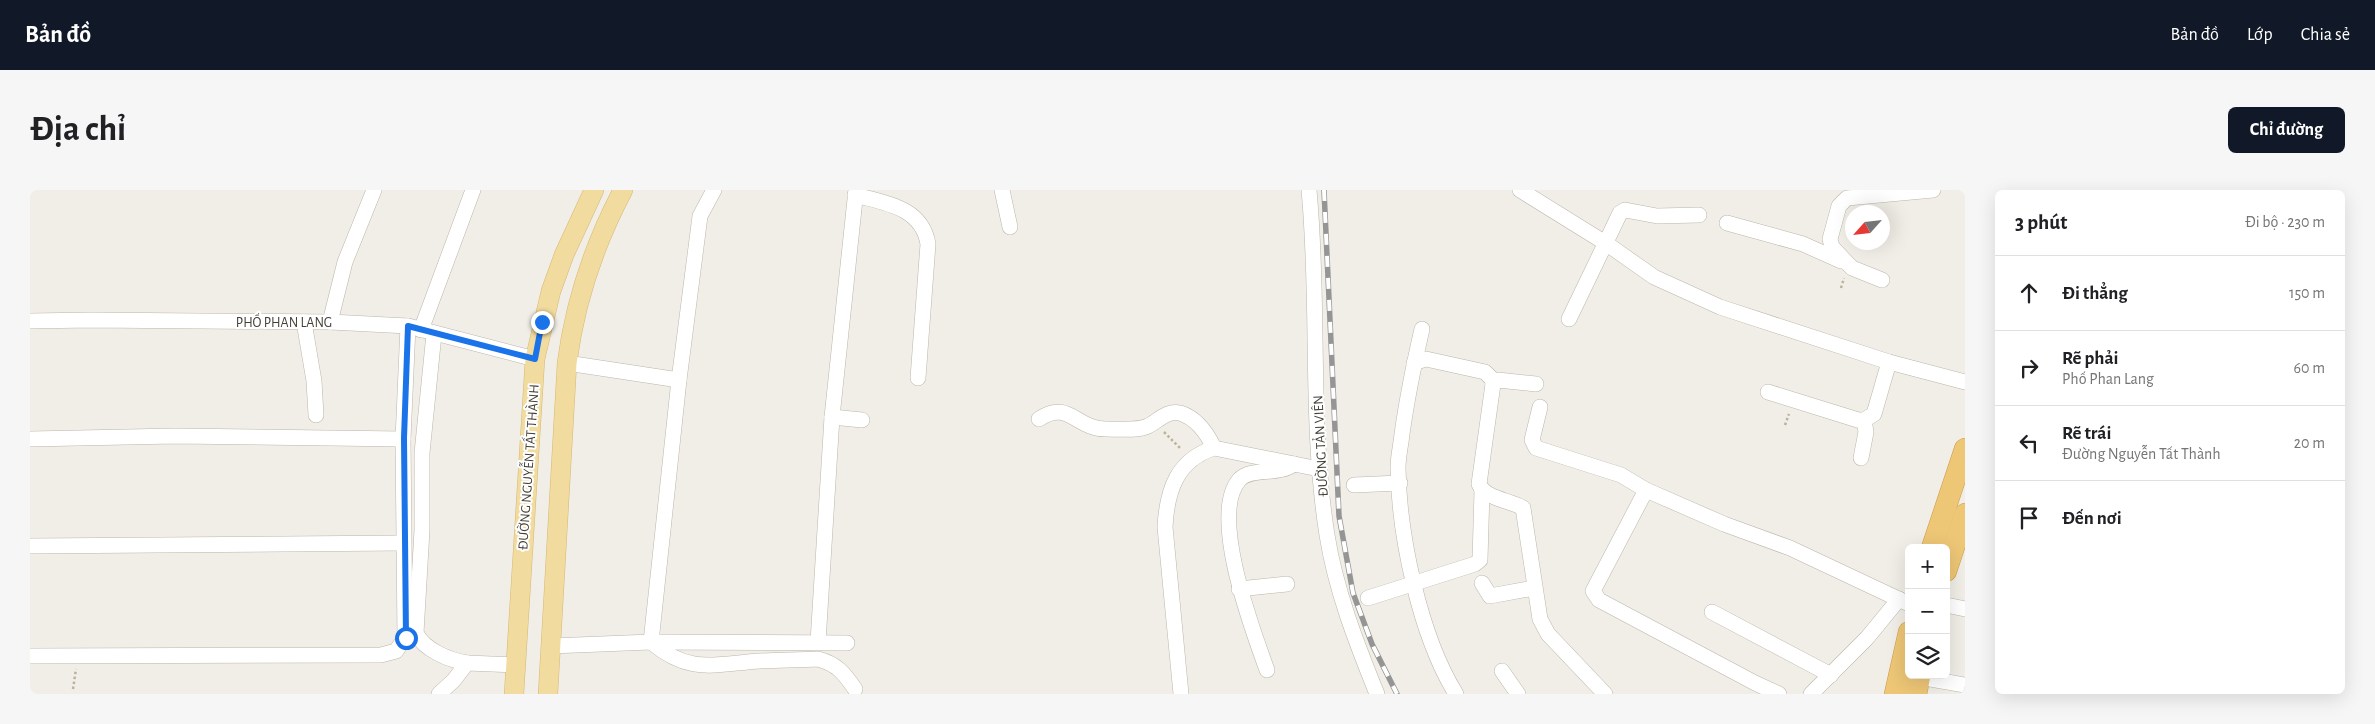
<!DOCTYPE html>
<html lang="vi">
<meta charset="utf-8">
<style>
:root{--surface:#fff;--page:#f6f6f6;--text:#202124;--muted:#757577;--line:#e0e0e0;--accent:#111827}
body{margin:0;font-family:"Alegreya Sans",sans-serif;background:var(--page);color:var(--text)}
.controls{position:absolute;right:15px;bottom:15px;display:grid;overflow:hidden;border-radius:8px;box-shadow:0 5px 20px #0002}
.controls button{width:45px;height:45px;display:grid;place-items:center;padding:0;border:0;border-bottom:1px solid var(--line);background:var(--surface);color:var(--text);font:25px sans-serif}
.compass{position:absolute;left:1815px;top:15px;width:45px;height:45px;border-radius:50%;background:var(--surface);box-shadow:0 5px 20px #0002;rotate:243deg}
.stop{position:absolute;width:15px;height:15px;margin:-11px;border:4px solid #1a73e8;border-radius:50%;background:#fff}
.stop.end{background:#1a73e8;border-color:#fff;box-shadow:0 1px 5px #0008}
.list{margin:0;padding:0;list-style:none}
h2{display:flex;justify-content:space-between;align-items:center;height:65px;margin:0;padding:0 20px;font-size:21px}
h2 small{font-size:16px;font-weight:400;color:var(--muted)}
.list li{display:grid;grid-template-columns:32px 1fr auto;gap:15px;align-items:center;box-sizing:border-box;height:75px;padding:0 20px;border-top:1px solid var(--line)}
.list b{display:block;font-size:19px;white-space:nowrap}
.list p{margin:0;font-size:16px;white-space:nowrap;color:var(--muted)}
.list em{font-size:16px;font-style:normal;color:var(--muted)}
.icon{flex:none;width:28px;height:28px;fill:none;stroke:currentColor;stroke-width:2;stroke-linecap:round;stroke-linejoin:round}
.map{position:relative;flex:none;width:1935px;height:504px;overflow:hidden;border-radius:8px}
header{display:flex;align-items:center;gap:30px;box-sizing:border-box;height:70px;padding:0 25px;background:var(--accent);color:#fff}
header strong{font-size:24px}
nav{display:flex;gap:28px;margin-inline-start:auto;font-size:18px}
.intro{display:flex;align-items:center;justify-content:space-between;box-sizing:border-box;height:120px;padding:0 30px}
h1{margin:0;font-size:35px}
.button{padding:12px 22px;border-radius:8px;background:var(--accent);color:#fff;font-size:18px;font-weight:700}
main{display:flex;gap:30px;padding:0 30px}
aside{flex:1;background:var(--surface);border-radius:8px;box-shadow:0 5px 20px #0002}
.map>svg:first-child{display:block}
.lines{fill:none;stroke-linecap:round;stroke-linejoin:round}
.minor-casing{stroke:#bcb6ab;stroke-width:16}
.major-casing{stroke:#d5b871;stroke-width:20}
.highway-casing{stroke:#ca9b48;stroke-width:22}
.path{stroke:#bcb19d;stroke-width:2.5;stroke-dasharray:2.5 2.5;stroke-linecap:butt}
.minor{stroke:#fff;stroke-width:15}
.major{stroke:#f2db9f;stroke-width:19}
.highway{stroke:#edc676;stroke-width:21}
.rail-casing{stroke:#959595;stroke-width:5.5}
.rail{stroke:#fff;stroke-width:4;stroke-dasharray:11;stroke-linecap:butt}
.route{stroke:#1a73e8;stroke-width:6}
.labels{text-anchor:middle;stroke-width:4;stroke-linejoin:round;paint-order:stroke}
.street-label{font-size:14px;fill:#433f37;stroke:#fff}
</style>
<header>
<strong>Bản đồ</strong>
<nav><a>Bản đồ</a><a>Lớp</a><a>Chia sẻ</a></nav>
</header>
<div class="intro"><h1>Địa chỉ</h1><a class="button">Chỉ đường</a></div>
<main>
<div class="map">
<svg width="1935" height="504" viewBox="0 0 1935 504">
<rect width="100%" height="100%" fill="#f1eee7"/>
<g class="lines">
<g class="minor-casing">
<g id="minor">
<polyline points="972,0 980,37"/>
<path d="M1279,0c11,115 0,231 18,345 9,56 29,107 50,159"/>
<polyline points="1490,0 1577,54 1624,87 1690,117 1859,172 1935,192"/>
<path d="M825,5c30,8 67,12 73,49l-10,134"/>
<polyline points="1697,33 1773,54 1811,71"/>
<polyline points="1852,90 1822,78 1802,57 1800,49 1809,16 1817,8 1903,0"/>
<polyline points="1539,129 1590,23 1595,20 1627,26 1669,25"/>
<polyline points="0,131 61,130 300,132 378,136 505,169"/>
<polyline points="274,132 284,191 286,225"/>
<polyline points="300,132 315,72 344,0"/>
<path d="M1392,139c-8,35 -15,69 -20,105 -1,11 -4,22 -4,34 1,68 22,168 58,226"/>
<polyline points="391,140 443,0"/>
<path d="M404,144l-12,119v77l-6,103c8,17 33,27 51,30"/>
<polyline points="537,173 649,190"/>
<polyline points="1384,173 1396,169 1455,182 1463,190 1463,194"/>
<path d="M1506,194l-38,-4 -5,4 -14,100c6,15 31,16 44,24l17,111 8,15 57,60"/>
<polyline points="1738,202 1828,230 1834,230 1844,224 1859,172"/>
<polyline points="1510,217 1502,250 1506,258 1591,285 1616,300 1694,334 1760,358 1879,414"/>
<polyline points="802,227 832,230"/>
<path d="M1009,229c29,-20 37,10 67,10 12,0 32,2 42,-3 10,-5 19,-16 32,-13 16,5 27,20 34,35"/>
<polyline points="0,249 145,246 373,249"/>
<polyline points="1831,268 1836,242 1834,230"/>
<polyline points="1324,295 1370,293"/>
<polyline points="1616,300 1563,401 1569,410 1725,493 1749,504"/>
<polyline points="0,356 373,353"/>
<polyline points="1452,393 1460,406 1504,398"/>
<polyline points="1209,399 1257,394"/>
<polyline points="1338,408 1445,374 1450,370 1452,300"/>
<polyline points="1916,415 1935,419"/>
<polyline points="1682,422 1801,485"/>
<path d="M621,452c39,33 63,22 109,19 19,-1 39,-1 58,-2 19,5 26,14 37,30"/>
<polyline points="621,452 817,453"/>
<polyline points="788,452 802,227 826,0"/>
<polyline points="521,456 621,452 649,190 670,26 684,0"/>
<polyline points="0,466 351,465 366,461 375,448 373,249 378,136"/>
<path d="M1237,480c-14,-39 -59,-157 -27,-191 12,-12 38,-3 54,-15"/>
<polyline points="1472,481 1488,504"/>
<polyline points="1889,487 1935,495"/>
<polyline points="409,504 424,490 437,473 486,475"/>
<path d="M1151,504l-16,-167c2,-37 12,-67 49,-79l105,21"/>
<polyline points="1781,504 1837,448 1869,409"/>
</g>
</g>
<g class="major-casing">
<g id="major">
<polyline points="484,504 505,169 521,101 534,65 564,0"/>
<path d="M518,504l19,-331c8,-62 27,-118 56,-173"/>
</g>
</g>
<g class="highway-casing">
<g id="highway">
<polyline points="1902,358 1935,259"/>
<polyline points="1916,381 1935,324"/>
<polyline points="1865,504 1879,442"/>
<polyline points="1886,504 1890,485"/>
</g>
</g>
<g class="path">
<polyline points="1811,98 1814,88"/>
<polyline points="1755,235 1759,224"/>
<polyline points="1134,242 1151,259"/>
<polyline points="43,499 46,479"/>
</g>
<use href="#minor" class="minor"/>
<use href="#major" class="major"/>
<use href="#highway" class="highway"/>
<g class="rail-casing">
<polyline id="rail" points="1294,0 1309,326 1323,403 1342,454 1367,504"/>
</g>
<use href="#rail" class="rail"/>
</g>
<g class="lines">
<polyline class="route" points="376,448 374,248 378,136 505,169 512,132"/>
</g>
<g class="labels">
<g class="street-label">
<text x="254" y="137">PHỐ PHAN LANG</text>
<text transform="translate(1290 256) rotate(-93)" y="5">ĐƯỜNG TẢN VIÊN</text>
<text transform="translate(498 277) rotate(-86)" y="5">ĐƯỜNG NGUYỄN TẤT THÀNH</text>
</g>
</g>
</svg>
<div class="controls">
<button>+</button>
<button>−</button>
<button><svg class="icon" aria-label="layers" viewBox="0 0 24 24"><path d="M12 4l9 5-9 5-9-5zM3 14l9 5 9-5"/></svg></button>
</div>
<svg class="compass" viewBox="-18 -18 36 36"><path d="M0-13l5 13h-10z" fill="#e53935"/><path d="M0 13l5-13h-10z" fill="#757577"/></svg>
<div class="stop" style="left:376px;top:448px"></div>
<div class="stop end" style="left:512px;top:132px"></div>
</div>
<aside>
<h2>3 phút<small>Đi bộ · 230 m</small></h2>
<ul class="list">
<li><svg class="icon" aria-label="ahead" viewBox="0 0 24 24"><path d="M12 20V5M6 11l6-6 6 6"/></svg><div><b>Đi thẳng</b></div><em>150 m</em></li>
<li><svg class="icon" aria-label="right" viewBox="0 0 24 24"><path d="M7 20v-9h11M14 6l5 5-5 5"/></svg><div><b>Rẽ phải</b><p>Phố Phan Lang</p></div><em>60 m</em></li>
<li><svg class="icon" aria-label="left" viewBox="0 0 24 24"><path d="M17 20v-9H6M10 6l-5 5 5 5"/></svg><div><b>Rẽ trái</b><p>Đường Nguyễn Tất Thành</p></div><em>20 m</em></li>
<li><svg class="icon" aria-label="arrive" viewBox="0 0 24 24"><path d="M6 21V4h12l-3 4 3 4H6"/></svg><div><b>Đến nơi</b></div></li>
</ul>
</aside>
</main>
